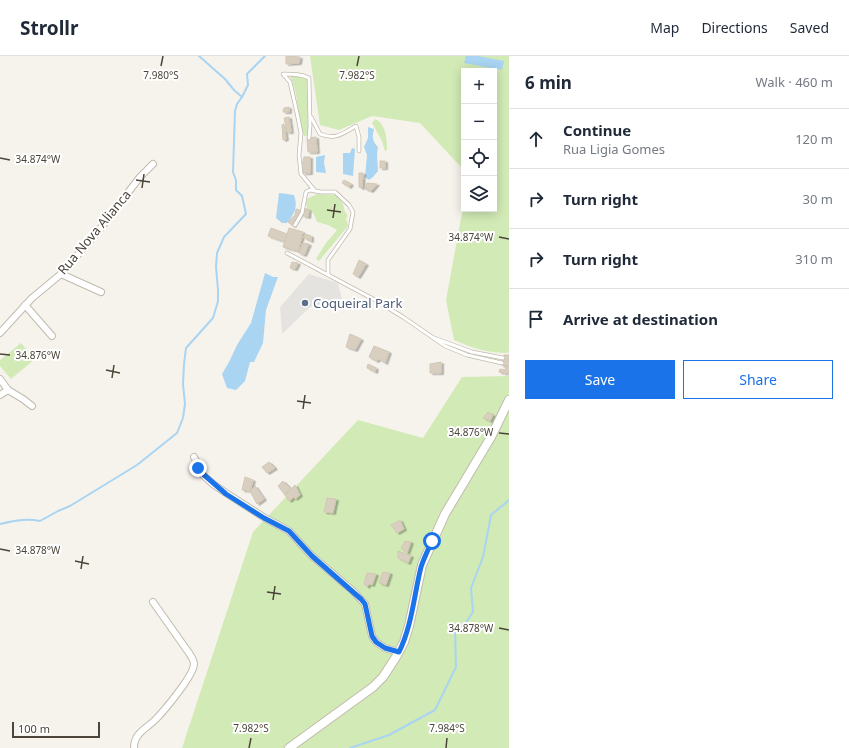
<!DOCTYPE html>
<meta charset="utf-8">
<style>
:root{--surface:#fff;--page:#f6f6f7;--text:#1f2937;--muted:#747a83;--line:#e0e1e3;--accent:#1a73e8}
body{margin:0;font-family:"Noto Sans",sans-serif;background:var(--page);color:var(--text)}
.controls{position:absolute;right:12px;top:12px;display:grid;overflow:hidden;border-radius:0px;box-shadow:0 2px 10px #0003}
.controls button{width:36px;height:36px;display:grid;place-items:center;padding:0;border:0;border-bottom:1px solid var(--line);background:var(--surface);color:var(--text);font:20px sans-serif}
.scale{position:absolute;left:12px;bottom:10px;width:88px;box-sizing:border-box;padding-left:4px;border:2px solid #4b4439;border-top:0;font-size:11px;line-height:14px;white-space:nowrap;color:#4b4439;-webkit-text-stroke:3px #fff;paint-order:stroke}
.stop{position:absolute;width:12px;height:12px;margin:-9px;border:3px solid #1a73e8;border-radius:50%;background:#fff}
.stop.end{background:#1a73e8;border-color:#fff;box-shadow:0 1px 4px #0008}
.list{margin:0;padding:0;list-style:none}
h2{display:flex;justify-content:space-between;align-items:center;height:52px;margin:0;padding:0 16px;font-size:17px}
h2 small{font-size:13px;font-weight:400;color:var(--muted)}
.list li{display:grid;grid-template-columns:26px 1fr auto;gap:12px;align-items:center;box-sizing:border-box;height:60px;padding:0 16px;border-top:1px solid var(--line)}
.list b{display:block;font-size:15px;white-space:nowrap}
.list p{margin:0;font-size:13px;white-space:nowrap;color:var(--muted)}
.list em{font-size:13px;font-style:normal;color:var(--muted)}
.actions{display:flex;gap:8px;padding:12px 16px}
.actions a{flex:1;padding:9px 0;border:1px solid var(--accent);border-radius:0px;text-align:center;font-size:14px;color:var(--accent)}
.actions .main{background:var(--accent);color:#fff}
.icon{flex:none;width:22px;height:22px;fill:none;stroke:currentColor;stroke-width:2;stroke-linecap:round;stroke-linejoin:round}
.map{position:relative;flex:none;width:509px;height:692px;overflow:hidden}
header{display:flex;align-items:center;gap:24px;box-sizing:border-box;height:56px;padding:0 20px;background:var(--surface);border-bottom:1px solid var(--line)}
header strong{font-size:19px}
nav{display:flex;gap:22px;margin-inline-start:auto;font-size:14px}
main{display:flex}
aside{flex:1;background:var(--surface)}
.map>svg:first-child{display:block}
.green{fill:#d2eab5}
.parking{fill:#e5e3e0}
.water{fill:#a9d4f2}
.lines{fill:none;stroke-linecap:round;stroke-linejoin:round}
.stream{stroke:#a9d4f2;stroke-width:2}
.building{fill:#d8cfc1;stroke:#d3c7b4;filter:url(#shadow)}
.service-casing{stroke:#c2bbae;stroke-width:4.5}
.minor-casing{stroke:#c2bbae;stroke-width:8}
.tertiary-casing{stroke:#c2bbae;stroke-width:10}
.service{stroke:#fff;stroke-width:3}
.minor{stroke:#fff;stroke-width:6}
.tertiary{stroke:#fff;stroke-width:8}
.route{stroke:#1a73e8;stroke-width:5}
.ticks{fill:none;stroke:#4b4439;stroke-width:1.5}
.service-dot{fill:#5c6f8a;stroke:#fff;stroke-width:1.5}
.labels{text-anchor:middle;stroke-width:4;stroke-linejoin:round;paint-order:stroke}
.street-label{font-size:13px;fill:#4b4439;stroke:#fff}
.service-label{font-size:13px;fill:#4e5e75;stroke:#fff;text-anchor:start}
.ticks-label{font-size:10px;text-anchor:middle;fill:#4b4439;stroke:#fff;stroke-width:4;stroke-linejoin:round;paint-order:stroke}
</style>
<header>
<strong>Strollr</strong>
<nav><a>Map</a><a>Directions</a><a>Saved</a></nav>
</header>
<main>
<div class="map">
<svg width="509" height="692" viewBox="0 0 509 692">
<defs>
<filter id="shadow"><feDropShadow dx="2.5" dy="1.5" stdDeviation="0" flood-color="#0004"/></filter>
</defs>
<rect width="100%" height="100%" fill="#f6f3ec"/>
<g class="green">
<path d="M310,0h199v294l-1,3c-22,0 -35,-5 -54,-13l-8,-40 18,-98v7h30v-138h-30v131l-2,-34 -42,-45 -48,-7 -33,14 -19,-5z"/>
<path d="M290,20h15l3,4v56h-4c-7,-20 -5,-41 -14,-60z"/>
<path d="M375,63c11,4 12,21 12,31l-2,1 -3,-10 -10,-18z"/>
<polygon points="317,138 336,139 343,148 345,156 348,160 346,162 348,170 319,205 316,203 326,187 337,174 328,169 317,166 313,156 308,155 306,147 307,143"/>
<polygon points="21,287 35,303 11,323 0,310 0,304"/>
<polygon points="509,320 509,692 182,692 253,476 358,364 423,382 462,321"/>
</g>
<polygon class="parking" points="309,218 338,227 342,243 310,251 282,278 280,251"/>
<g class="water">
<polygon points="466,0 478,0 504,5 502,14 464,7"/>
<path d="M368,71l6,2c-2,8 -2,12 4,18 -2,10 0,14 0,24l-5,6 -4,3 -4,-3 2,-22 -3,-8 4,-9z"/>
<polygon points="352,92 355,93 353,120 343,118 343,97 350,97"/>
<polygon points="325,99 324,107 326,117 316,116 316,101"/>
<path d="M279,137l15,2c4,12 1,18 -7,28h-5l-6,-5z"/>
<polygon points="265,217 273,221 278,221 266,254 263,287 254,306 250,306 245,325 236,334 227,332 222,318 229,306 237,289 251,267"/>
</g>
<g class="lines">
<g class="stream">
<polyline points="242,41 248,29 247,18 265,0"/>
<path d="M0,468c13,-3 26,-6 40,-3l18,-10 12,-5 67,-41 40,-32 6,-15 2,-14 -2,-20 1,-20 2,-16 27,-30 5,-17v-11l-2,-23 1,-14 7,-16 22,-23 -4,-18 -6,-6v-10l-3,-8 2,-61 2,-7 5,-7 -8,-7 -9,-11 -26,-23"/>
<polyline points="350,692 389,679 435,654 456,611 455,573 465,568 473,556 471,532 483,501 491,459 509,444"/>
</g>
</g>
<g class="building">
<polygon points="286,0 300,1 299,7 286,8"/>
<polygon points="289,51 289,56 283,56 284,52"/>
<polygon points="289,61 291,76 287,76 284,62"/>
<polygon points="284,68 286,83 283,84 282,69"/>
<polygon points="316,81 317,96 308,96 307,82"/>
<polygon points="304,101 310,101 310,117 303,117 301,106 303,106"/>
<rect x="380" y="105" width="5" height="7"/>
<polygon points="359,117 363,117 362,132 359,131"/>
<polygon points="344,124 351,128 349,131 342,127"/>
<polygon points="367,127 377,128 371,135 365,133"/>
<polygon points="305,152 309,154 308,161 303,160"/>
<polygon points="296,153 302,155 293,170 288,166 295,159"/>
<polygon points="271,172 287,178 285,186 268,180"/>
<polygon points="289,172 303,176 298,195 283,191"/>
<polygon points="305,178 311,180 311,185 304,182"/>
<polygon points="303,187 309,188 304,199 299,197"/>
<polygon points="359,204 366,208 358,221 353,218"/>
<polygon points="292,206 298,207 295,213 290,212"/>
<polygon points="350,278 361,283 355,294 346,291"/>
<polygon points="374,290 389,296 385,307 379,303 376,305 369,301"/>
<polygon points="504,299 509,299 509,310 501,309"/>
<polygon points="441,306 441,317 430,317 430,308"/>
<polygon points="368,308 376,312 375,316 367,312"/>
<polygon points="506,311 509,312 509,318 499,316 500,313 505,314"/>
<polygon points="488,356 493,359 490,365 483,362"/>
<polygon points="269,406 275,412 267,417 262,411"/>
<polygon points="245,421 253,424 250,435 242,434"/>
<polygon points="283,425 290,432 285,439 278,430"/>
<polygon points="295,429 300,439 295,443 294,441 289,445 285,439"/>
<polygon points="255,430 264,443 257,448 250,435"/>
<polygon points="327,442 336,443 333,457 324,456"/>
<polygon points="400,464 404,473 397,477 391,469"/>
<polygon points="405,485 411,486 407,497 401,492"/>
<polygon points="398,495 411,500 408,507 398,502"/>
<polygon points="383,516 390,517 386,529 379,527"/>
<polygon points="367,517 376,518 372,529 369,528 367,531 364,528"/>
</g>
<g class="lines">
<g class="service-casing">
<g id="service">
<path d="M311,61l9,17c16,6 22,0 36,-8l3,11v14"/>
<path d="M309,82l1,-12 -1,-48c-8,-4 -17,-4 -26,-4l7,8 7,31 4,20 -2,22 2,19 14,17"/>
<polyline points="295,169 302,157 306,136 310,134 321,136 335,136 349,149 353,156 350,173 328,204 328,219"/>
<polyline points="287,197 375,244 403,261 445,290 467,299 502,307"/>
<polyline points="434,282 472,296 503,302"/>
</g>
</g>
<g class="minor-casing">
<g id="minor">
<polyline points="61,218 101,236"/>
<polyline points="25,249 52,280"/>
<polyline points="0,277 32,242 61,218 100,173 140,121 153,108"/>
<polyline points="0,323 8,334"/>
<polyline points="0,339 8,334 23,343 32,350"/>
<polyline points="194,401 203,419 213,428 226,437 265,462 289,475 311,499 354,536 365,548 372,580 376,586 385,592 399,596"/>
<path d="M134,692c0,-15 12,-19 21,-28 9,-9 39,-45 39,-56 0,-4 -3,-8 -5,-11l-36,-51"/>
</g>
</g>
<g class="tertiary-casing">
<polyline id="tertiary" points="289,692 373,631 383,621 396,601 404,586 409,570 422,509 445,458 491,381 509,344"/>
</g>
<use href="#service" class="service"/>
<use href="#minor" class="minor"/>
<use href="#tertiary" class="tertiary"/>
</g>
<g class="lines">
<path class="route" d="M198,412l5,6 23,20 38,24 25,13 23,25 49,43 4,5 7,32 4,6 9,6 14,4c13,-26 15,-57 22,-85 3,-9 7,-17 11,-26"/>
</g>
<path class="ticks" d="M161,10l2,-10M357,10l2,-10M0,102l10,2M136,124l14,2M142,132l2,-14M327,154l14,2M333,162l2,-14M499,181l10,2M0,298l10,1M106,314l14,3M112,322l2,-13M297,345l14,2M303,353l2,-14M499,377l10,1M0,493l10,2M75,505l14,3M81,513l2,-13M267,536l14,2M273,544l2,-14M499,572l10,2M249,692l2,-10M446,692l1,-10"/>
<circle class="service-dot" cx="305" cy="247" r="4"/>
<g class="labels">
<g class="street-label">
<text transform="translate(94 176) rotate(-50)" y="5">Rua Nova Alianca</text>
</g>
<g class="service-label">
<text x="313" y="252">Coqueiral Park</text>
</g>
</g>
<g class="ticks-label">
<text x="161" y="23">7.980°S</text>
<text x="357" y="23">7.982°S</text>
<text x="38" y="107">34.874°W</text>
<text x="471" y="185">34.874°W</text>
<text x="38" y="303">34.876°W</text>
<text x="471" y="380">34.876°W</text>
<text x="38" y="498">34.878°W</text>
<text x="471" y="576">34.878°W</text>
<text x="251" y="676">7.982°S</text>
<text x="447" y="676">7.984°S</text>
</g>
</svg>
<div class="controls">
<button>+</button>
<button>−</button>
<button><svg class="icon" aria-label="locate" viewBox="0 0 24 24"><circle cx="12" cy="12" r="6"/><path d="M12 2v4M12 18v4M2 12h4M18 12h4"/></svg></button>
<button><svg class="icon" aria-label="layers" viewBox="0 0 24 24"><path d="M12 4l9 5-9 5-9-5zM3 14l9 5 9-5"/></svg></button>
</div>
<div class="scale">100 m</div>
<div class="stop" style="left:432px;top:485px"></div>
<div class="stop end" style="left:198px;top:412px"></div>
</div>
<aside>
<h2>6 min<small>Walk · 460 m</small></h2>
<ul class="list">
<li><svg class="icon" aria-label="ahead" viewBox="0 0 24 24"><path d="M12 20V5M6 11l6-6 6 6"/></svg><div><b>Continue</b><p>Rua Ligia Gomes</p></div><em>120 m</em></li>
<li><svg class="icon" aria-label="right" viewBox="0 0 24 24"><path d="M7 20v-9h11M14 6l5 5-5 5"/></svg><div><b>Turn right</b></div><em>30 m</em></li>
<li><svg class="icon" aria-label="right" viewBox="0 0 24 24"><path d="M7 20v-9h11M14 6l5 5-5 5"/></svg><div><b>Turn right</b></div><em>310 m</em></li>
<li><svg class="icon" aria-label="arrive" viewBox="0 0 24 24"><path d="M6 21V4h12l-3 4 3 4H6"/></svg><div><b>Arrive at destination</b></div></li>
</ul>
<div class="actions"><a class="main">Save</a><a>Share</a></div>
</aside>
</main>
